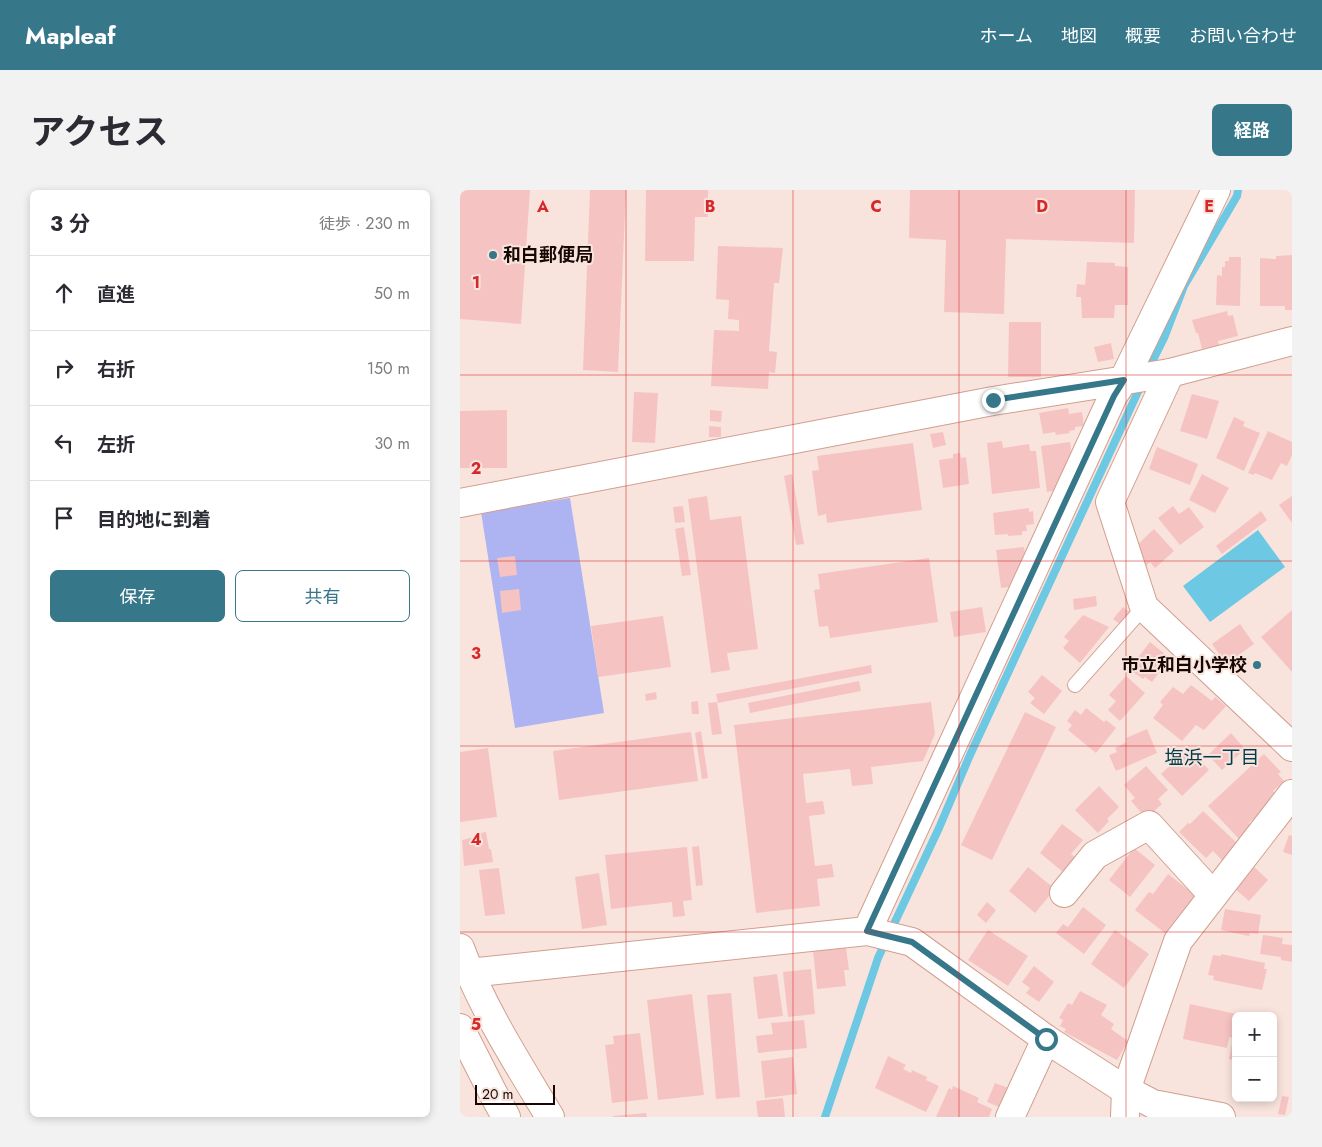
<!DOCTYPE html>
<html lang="ja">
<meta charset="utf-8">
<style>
:root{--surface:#fff;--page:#f2f2f3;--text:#2b2b33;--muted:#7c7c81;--line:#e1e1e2;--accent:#36778a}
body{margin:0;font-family:Jost,"Noto Sans JP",sans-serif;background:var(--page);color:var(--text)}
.controls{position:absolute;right:15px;bottom:15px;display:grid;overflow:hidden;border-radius:8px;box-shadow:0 2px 8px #0003}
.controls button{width:45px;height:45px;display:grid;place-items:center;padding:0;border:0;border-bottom:1px solid var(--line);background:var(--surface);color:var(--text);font:25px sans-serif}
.scale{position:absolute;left:15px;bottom:12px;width:80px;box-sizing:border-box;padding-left:5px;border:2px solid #170703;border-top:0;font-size:14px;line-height:18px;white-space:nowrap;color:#170703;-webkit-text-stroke:4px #f9e4dd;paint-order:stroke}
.stop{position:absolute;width:15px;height:15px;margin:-11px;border:4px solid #36778a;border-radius:50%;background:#fff}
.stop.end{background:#36778a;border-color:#fff;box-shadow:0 1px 5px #0008}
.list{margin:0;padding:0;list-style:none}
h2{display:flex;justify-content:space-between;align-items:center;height:65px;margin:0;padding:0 20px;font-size:21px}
h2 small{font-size:16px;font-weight:400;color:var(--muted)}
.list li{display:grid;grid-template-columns:32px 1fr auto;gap:15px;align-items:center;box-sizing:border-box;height:75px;padding:0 20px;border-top:1px solid var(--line)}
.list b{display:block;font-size:19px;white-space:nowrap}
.list em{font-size:16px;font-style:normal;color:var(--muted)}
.actions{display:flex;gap:10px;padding:15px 20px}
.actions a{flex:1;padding:11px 0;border:1px solid var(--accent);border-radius:8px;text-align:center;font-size:18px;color:var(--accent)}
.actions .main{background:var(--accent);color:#fff}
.icon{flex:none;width:28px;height:28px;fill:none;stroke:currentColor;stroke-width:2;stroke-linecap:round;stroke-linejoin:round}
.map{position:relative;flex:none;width:832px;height:927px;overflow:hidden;border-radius:8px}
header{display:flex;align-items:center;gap:30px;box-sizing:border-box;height:70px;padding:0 25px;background:var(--accent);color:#fff}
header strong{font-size:24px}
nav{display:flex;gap:28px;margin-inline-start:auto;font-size:18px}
.intro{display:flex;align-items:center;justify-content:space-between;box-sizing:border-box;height:120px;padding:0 30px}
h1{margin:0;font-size:35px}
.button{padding:12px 22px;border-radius:8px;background:var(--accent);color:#fff;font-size:18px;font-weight:700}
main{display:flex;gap:30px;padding:0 30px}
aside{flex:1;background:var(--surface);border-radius:8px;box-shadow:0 2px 8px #0003}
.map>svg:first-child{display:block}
.green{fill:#aeb4f1}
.water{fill:#6cc8e3}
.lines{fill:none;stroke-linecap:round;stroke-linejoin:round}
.stream{stroke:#6cc8e3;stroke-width:8}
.building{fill:#f6c3c3}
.lane-casing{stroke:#d09f8e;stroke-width:16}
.street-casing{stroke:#d09f8e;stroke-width:30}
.secondary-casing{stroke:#d09f8e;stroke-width:30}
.lane{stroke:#fff;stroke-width:14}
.street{stroke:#fff;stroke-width:28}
.secondary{stroke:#fff;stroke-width:28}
.route{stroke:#36778a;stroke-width:6}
.grid{fill:none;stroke:#d62828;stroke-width:1;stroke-opacity:0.55}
.poi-dot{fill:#36778a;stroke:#f9e4dd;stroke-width:2}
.labels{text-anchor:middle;stroke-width:4;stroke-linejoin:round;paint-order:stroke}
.poi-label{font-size:18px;font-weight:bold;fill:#170703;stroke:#f9e4dd;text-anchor:start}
.neighbourhood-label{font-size:19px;fill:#003b49;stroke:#f9e4dd}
.grid-label{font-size:16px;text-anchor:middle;font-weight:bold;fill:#d62828;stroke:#f9e4dd;stroke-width:4;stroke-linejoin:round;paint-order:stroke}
</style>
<header>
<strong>Mapleaf</strong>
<nav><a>ホーム</a><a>地図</a><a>概要</a><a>お問い合わせ</a></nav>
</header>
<div class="intro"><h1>アクセス</h1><a class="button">経路</a></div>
<main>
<aside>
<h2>3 分<small>徒歩 · 230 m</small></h2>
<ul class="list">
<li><svg class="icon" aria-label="ahead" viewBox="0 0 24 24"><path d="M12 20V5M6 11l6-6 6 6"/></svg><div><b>直進</b></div><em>50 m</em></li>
<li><svg class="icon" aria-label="right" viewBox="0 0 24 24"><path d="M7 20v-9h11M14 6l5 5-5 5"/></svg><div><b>右折</b></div><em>150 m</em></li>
<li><svg class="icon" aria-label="left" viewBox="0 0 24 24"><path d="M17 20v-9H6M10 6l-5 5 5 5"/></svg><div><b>左折</b></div><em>30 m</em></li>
<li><svg class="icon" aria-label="arrive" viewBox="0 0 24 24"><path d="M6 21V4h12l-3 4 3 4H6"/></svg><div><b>目的地に到着</b></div></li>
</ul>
<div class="actions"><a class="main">保存</a><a>共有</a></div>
</aside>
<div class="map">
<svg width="832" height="927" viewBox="0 0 832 927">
<rect width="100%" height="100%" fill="#f9e4dd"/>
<polygon class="green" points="110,308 144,523 55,538 21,322"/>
<polygon class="water" points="798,340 825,377 750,432 723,396"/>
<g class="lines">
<g class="stream">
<polyline points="688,180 704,148 724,96 777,6 778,0"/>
<polyline points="365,927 418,768 479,638 510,565 682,193"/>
</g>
</g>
<g class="building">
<polygon points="0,0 70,0 61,134 0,129"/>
<polygon points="130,0 166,0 158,182 123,180"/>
<polygon points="186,0 248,0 248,27 235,27 234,71 185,71"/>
<polygon points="450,0 675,0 674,53 546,49 544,124 484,122 486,50 449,48"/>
<polygon points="258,56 323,58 319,93 314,93 309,161 317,162 315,183 309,182 308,199 251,196 254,140 279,141 279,130 268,129 269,110 256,109"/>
<polygon points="832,65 832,120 825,120 825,116 800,116 800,68 816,69 816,66"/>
<polygon points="769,67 781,67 780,116 756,115 757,85 762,86 762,77 765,77 765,71 769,71"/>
<polygon points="627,72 655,73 655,76 668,77 668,115 655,115 654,128 622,128 621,107 616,107 617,94 625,95"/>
<polygon points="767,121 768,126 773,125 778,146 758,151 759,155 742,159 738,143 736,143 732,130"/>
<polygon points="549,132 581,132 581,187 548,187"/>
<polygon points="651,153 654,169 638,172 634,157"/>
<polygon points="174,202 198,203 195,253 172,252"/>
<polygon points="732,204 759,211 747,249 720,241"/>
<polygon points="608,218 609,224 622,222 624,236 615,237 615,240 609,241 610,243 596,245 595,242 583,244 579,223"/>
<polygon points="47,220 47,278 0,278 0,221"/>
<polygon points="250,220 262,221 261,232 250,231"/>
<polygon points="774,227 785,232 783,236 800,243 784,281 756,268"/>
<polygon points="249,236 261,237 261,247 249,247"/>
<polygon points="808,241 832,252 832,265 827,276 821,273 812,290 795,283 794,285 788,283"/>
<polygon points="483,242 486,255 473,258 470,244"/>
<polygon points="542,251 543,258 569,254 570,261 576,261 580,298 532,304 527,253"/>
<polygon points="610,252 612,268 607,269 609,288 605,299 587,302 581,256"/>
<polygon points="453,253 462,320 367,333 366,324 358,326 352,281 359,280 357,266"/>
<polygon points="697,257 738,274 730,295 689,279"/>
<polygon points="500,263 501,268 506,267 509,294 483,298 479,270 493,268 493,264"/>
<polygon points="332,284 344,354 336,355 324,286"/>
<polygon points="742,284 769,298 755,323 729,310"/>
<polygon points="247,306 250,330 281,326 298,459 267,463 270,480 251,483 228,309"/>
<polygon points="832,306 832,333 819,315"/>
<polygon points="223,316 225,332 215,333 213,317"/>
<polygon points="713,316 719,324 729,317 744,337 720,355 698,328"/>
<polygon points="569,318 569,322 573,321 574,334 566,335 567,341 562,341 562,345 548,346 548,344 535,345 533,323"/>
<polygon points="801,321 807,330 762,364 756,356"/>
<polygon points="224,337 231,385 222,386 215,339"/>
<polygon points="694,339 714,361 695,378 690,372 686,376 672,360"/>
<polygon points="564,357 567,384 560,396 541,398 536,360"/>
<polygon points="55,366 57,385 40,387 37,368"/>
<polygon points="469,368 478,432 370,448 368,436 359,437 354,400 360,399 358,384"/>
<polygon points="59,399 61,420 42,423 40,401"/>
<polygon points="636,406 637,416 614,420 613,409"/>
<polygon points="522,417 526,442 494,447 490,422"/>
<polygon points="663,417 672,424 662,436 653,429"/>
<polygon points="832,420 832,482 801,447"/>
<polygon points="623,425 649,437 620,473 603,458 609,451 604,447"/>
<polygon points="203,426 211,477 138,487 131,436"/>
<polygon points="780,434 794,454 766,474 752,454"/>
<polygon points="690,452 710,468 692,492 685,487 683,489 669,479"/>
<polygon points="411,475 412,483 258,513 256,504"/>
<polygon points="582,485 602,501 584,524 570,513 575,508 568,502"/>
<polygon points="666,486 685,503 660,531 648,520 656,511 649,505"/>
<polygon points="399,491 401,501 290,523 288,513"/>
<polygon points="731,495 752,511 755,507 766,516 744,540 736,535 722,551 693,528 703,515 700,512 713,497 723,504"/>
<polygon points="196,502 197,509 186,511 185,504"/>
<polygon points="238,511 239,524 232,524 231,512"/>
<polygon points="257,512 262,544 252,545 248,513"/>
<polygon points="471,512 475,544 463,571 411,577 413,594 392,596 390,579 343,584 346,613 363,611 365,624 349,626 355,676 372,674 374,687 357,689 360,716 296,723 274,535"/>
<polygon points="626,518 644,532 646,530 656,538 636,563 608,540 612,535 607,531 615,520 621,525"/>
<polygon points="565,522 596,537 532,670 501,655"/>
<polygon points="687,539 697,563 656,581 649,565 657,562 655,558 667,552 666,548"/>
<polygon points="241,541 248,588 242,589 235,543"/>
<polygon points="231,542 238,591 99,610 93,561"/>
<polygon points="771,543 785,559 762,580 748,565"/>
<polygon points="28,558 37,627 0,632 0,562"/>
<polygon points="728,558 749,580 722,606 701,584"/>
<polygon points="804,564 821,582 818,584 824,591 813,601 818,606 789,633 792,636 779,649 748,616"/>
<polygon points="686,576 708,600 698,609 702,614 686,628 671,611 675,608 664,595"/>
<polygon points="639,596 659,617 647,629 649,631 638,643 615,620"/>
<polygon points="743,621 779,655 763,671 753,661 746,668 719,642 728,633 730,634"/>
<polygon points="602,634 623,650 611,664 615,667 603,682 580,663"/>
<polygon points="26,642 29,659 31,659 33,672 4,676 2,650 15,647 15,644"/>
<polygon points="829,645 832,646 832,665 823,662"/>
<polygon points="239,656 243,695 236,696 232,657"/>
<polygon points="227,657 232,710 223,711 225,726 213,727 212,712 151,719 145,665"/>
<polygon points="674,658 695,675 670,707 649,690"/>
<polygon points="792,675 808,690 789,711 773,697"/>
<polygon points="568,677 595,699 575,723 549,701"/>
<polygon points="39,678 45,724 25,726 19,680"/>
<polygon points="139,683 147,735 122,739 115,687"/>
<polygon points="708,684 735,705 705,743 675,720 689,702 693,704"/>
<polygon points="527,712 536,720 526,733 517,725"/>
<polygon points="623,717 646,735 624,764 596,743 603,734 608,737"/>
<polygon points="765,719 801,725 798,744 790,743 789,746 761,740"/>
<polygon points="528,740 568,766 548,796 508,770"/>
<polygon points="655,740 689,764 664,798 631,774"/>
<polygon points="803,745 823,748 822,754 832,755 832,772 821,770 821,767 800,764"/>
<polygon points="386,758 389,780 384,780 386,796 357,799 353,761"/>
<polygon points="761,764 805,773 804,779 807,779 802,800 753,790 754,786 748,785 753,765 761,766"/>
<polygon points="574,776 594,792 579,812 566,803 570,798 562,792"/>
<polygon points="351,779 355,824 328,827 323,782"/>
<polygon points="317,784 323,826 298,829 293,787"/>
<polygon points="620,801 647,815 641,825 654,834 651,839 668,851 657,870 604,842 606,839 600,836 603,830 599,828 608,813 612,815"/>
<polygon points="271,803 280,907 256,909 247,805"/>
<polygon points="232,804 244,905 198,910 187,810"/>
<polygon points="730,814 781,825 776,826 776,849 769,847 767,858 723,849"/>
<polygon points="344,830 347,858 298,863 296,846 313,844 311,833"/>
<polygon points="180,843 188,909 152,913 145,855 154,854 153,846"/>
<polygon points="772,854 776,854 776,871 769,869"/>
<polygon points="428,866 446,875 443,879 451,883 452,880 467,887 466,890 479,896 466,922 415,898"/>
<polygon points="333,867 337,904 305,908 301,871"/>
<polygon points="535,893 554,900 546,920 527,912"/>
<polygon points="493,896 519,908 517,912 532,919 529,927 476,927 489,898 492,900"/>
<polygon points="822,906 829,907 825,925 818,924"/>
<polygon points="323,908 325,927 298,927 296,911"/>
<polygon points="186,923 187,927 153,927 153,926"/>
</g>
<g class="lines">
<g class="lane-casing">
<polyline id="lane" points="615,495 684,417"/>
</g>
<g class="street-casing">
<g id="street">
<polyline points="710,183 650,312 684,417 832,557"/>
<polyline points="0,313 533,211 710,183 832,151"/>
<polyline points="604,703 635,665 689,635 753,705"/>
<polyline points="407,741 653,206 664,189 756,0"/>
<polyline points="9,783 407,741 452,752 586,849 659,896 693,914 761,927"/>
<polyline points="550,927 586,849"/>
<polyline points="665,927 666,900 718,751 832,604"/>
</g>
</g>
<g class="secondary-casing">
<g id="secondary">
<path d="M0,758c22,60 57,114 90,169"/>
<polyline points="0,838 34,905 46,927"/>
</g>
</g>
<use href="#lane" class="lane"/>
<use href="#street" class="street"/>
<use href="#secondary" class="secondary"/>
</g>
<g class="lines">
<polyline class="route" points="533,210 664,190 654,206 407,741 452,752 586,849"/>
</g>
<path class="grid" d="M166,0v927M333,0v927M499,0v927M666,0v927M0,185h832M0,371h832M0,556h832M0,742h832"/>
<g class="poi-dot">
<circle cx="33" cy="65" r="5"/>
<circle cx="797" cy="475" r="5"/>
</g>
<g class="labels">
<g class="poi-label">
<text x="43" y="71">和白郵便局</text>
<text x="787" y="481" text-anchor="end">市立和白小学校</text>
</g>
<g class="neighbourhood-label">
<text x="752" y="574">塩浜一丁目</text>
</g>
</g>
<g class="grid-label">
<text x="83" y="22">A</text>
<text x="250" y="22">B</text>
<text x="416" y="22">C</text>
<text x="582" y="22">D</text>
<text x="749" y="22">E</text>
<text x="16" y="98">1</text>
<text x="16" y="284">2</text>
<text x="16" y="469">3</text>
<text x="16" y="655">4</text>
<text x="16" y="840">5</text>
</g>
</svg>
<div class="controls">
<button>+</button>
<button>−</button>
</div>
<div class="scale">20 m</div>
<div class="stop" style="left:586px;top:849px"></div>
<div class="stop end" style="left:533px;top:210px"></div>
</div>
</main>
